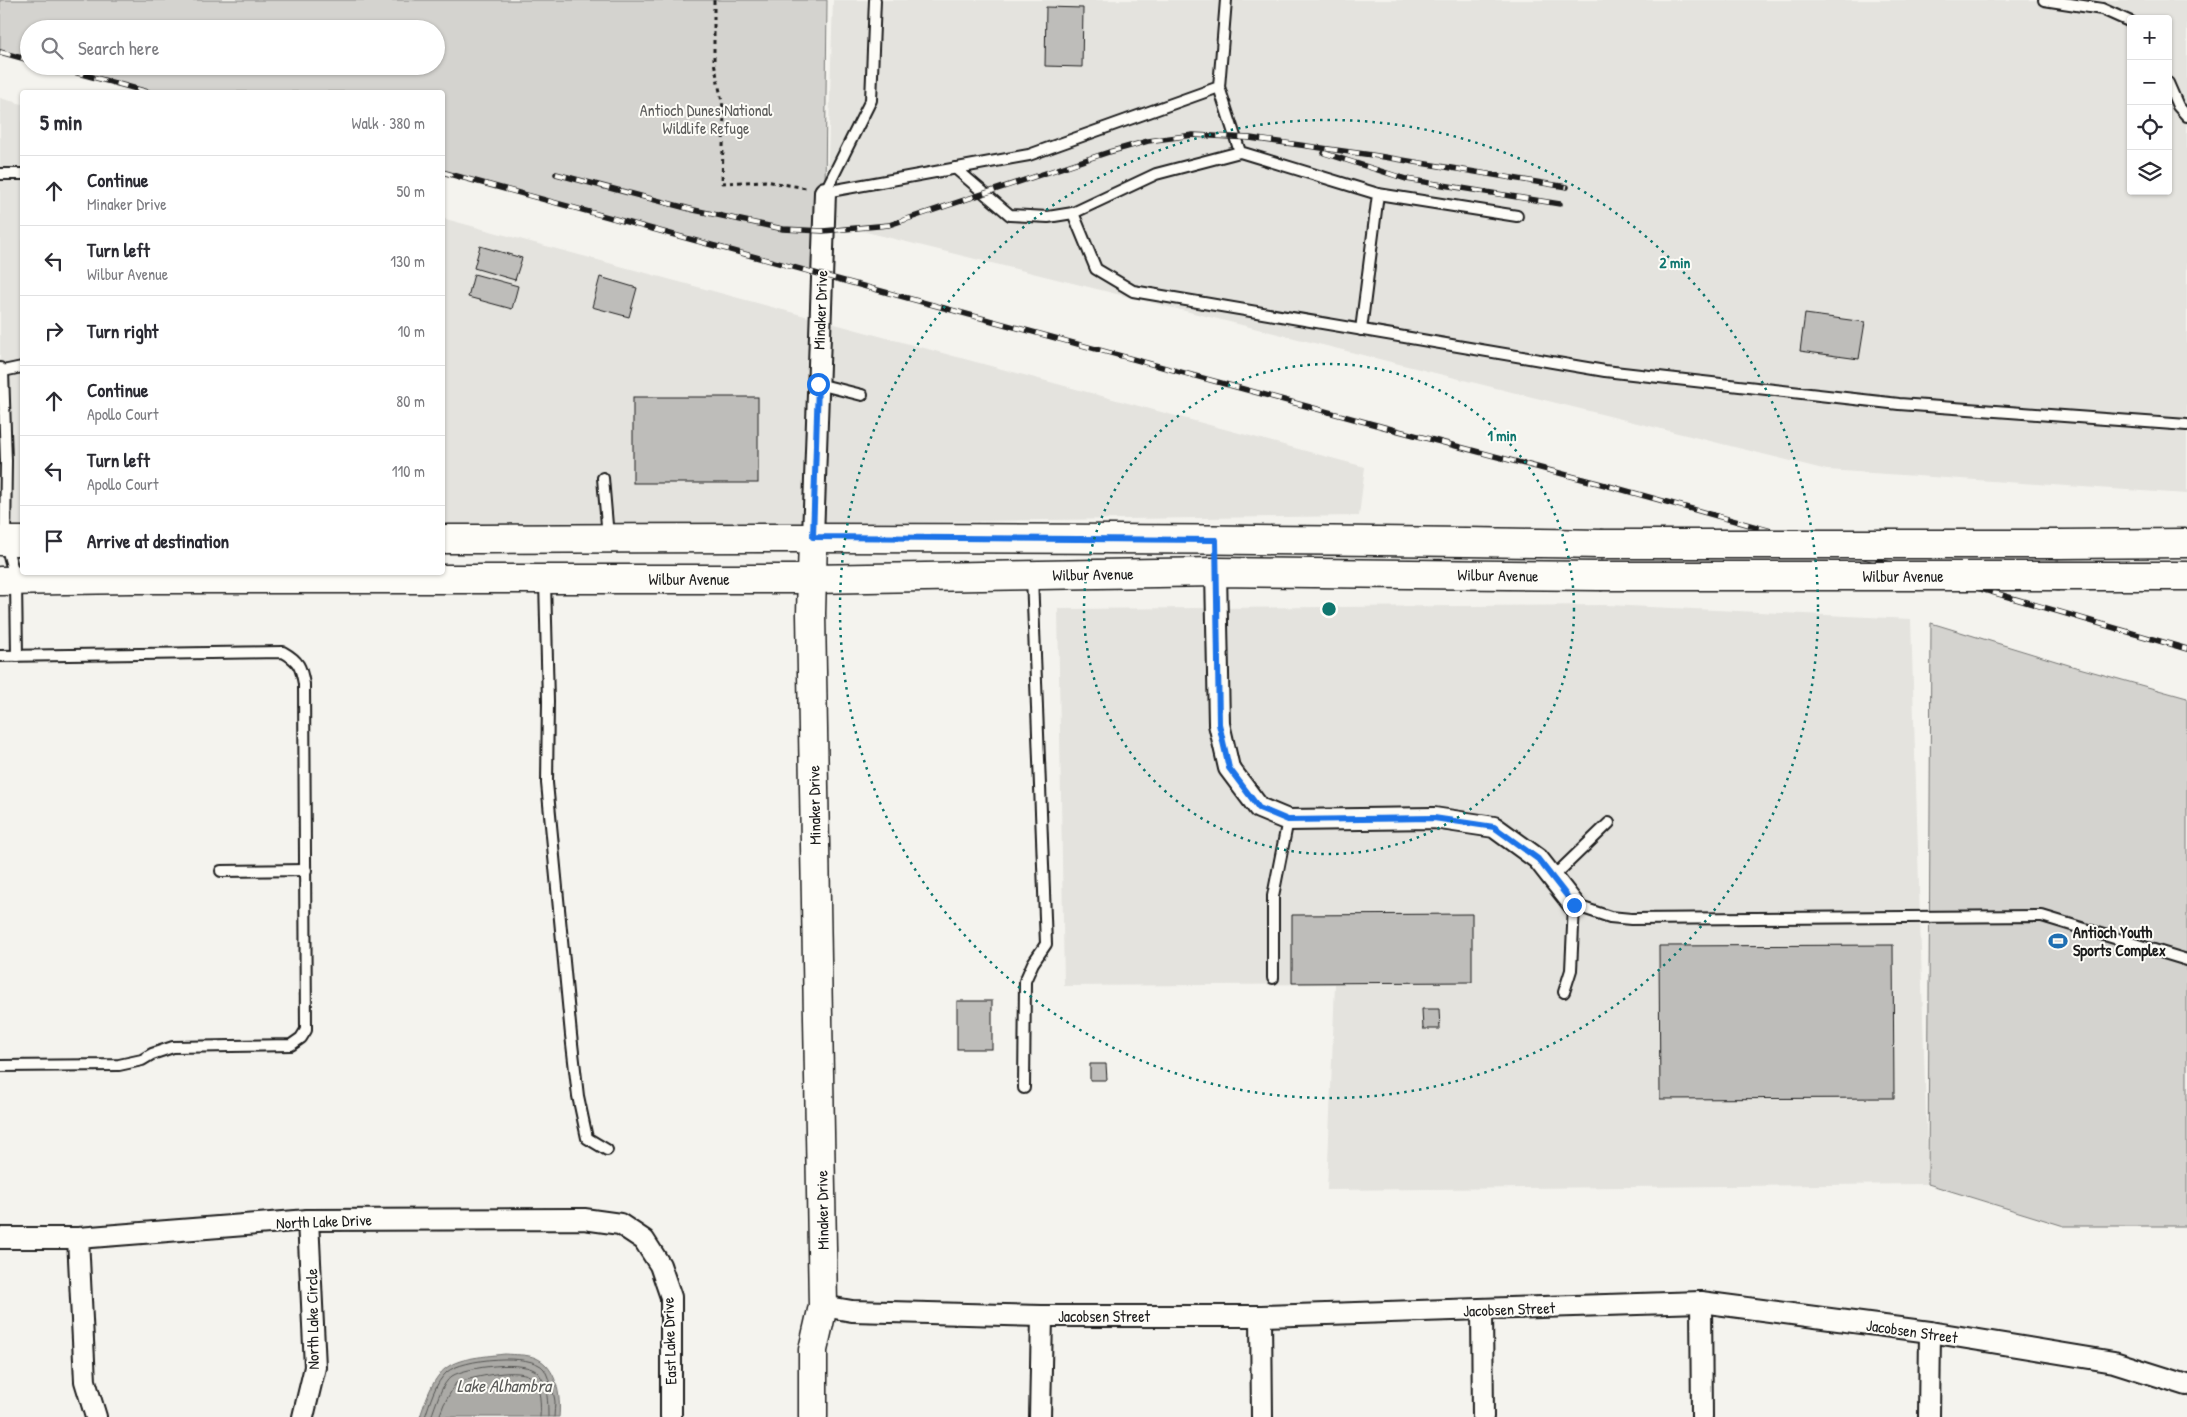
<!DOCTYPE html>
<meta charset="utf-8">
<style>
:root{--surface:#fff;--page:#f2f2f3;--text:#2b2b33;--muted:#7c7c81;--line:#e1e1e2}
body{margin:0;font-family:"Patrick Hand",sans-serif;background:var(--page);color:var(--text)}
.controls{position:absolute;right:15px;top:15px;display:grid;overflow:hidden;border-radius:5px;box-shadow:0 1px 4px #0004}
.controls button{width:45px;height:45px;display:grid;place-items:center;padding:0;border:0;border-bottom:1px solid var(--line);background:var(--surface);color:var(--text);font:25px sans-serif}
.stop{position:absolute;width:15px;height:15px;margin:-11px;border:4px solid #1a73e8;border-radius:50%;background:#fff}
.stop.end{background:#1a73e8;border-color:#fff;box-shadow:0 1px 5px #0008}
.list{margin:0;padding:0;list-style:none}
h2{display:flex;justify-content:space-between;align-items:center;height:65px;margin:0;padding:0 20px;font-size:21px}
h2 small{font-size:16px;font-weight:400;color:var(--muted)}
.list li{display:grid;grid-template-columns:32px 1fr auto;gap:15px;align-items:center;box-sizing:border-box;height:70px;padding:0 20px;border-top:1px solid var(--line)}
.list b{display:block;font-size:19px;white-space:nowrap}
.list p{margin:0;font-size:16px;white-space:nowrap;color:var(--muted)}
.list em{font-size:16px;font-style:normal;color:var(--muted)}
.icon{flex:none;width:28px;height:28px;fill:none;stroke:currentColor;stroke-width:2;stroke-linecap:round;stroke-linejoin:round}
.map{position:relative;flex:none;width:2187px;height:1417px;overflow:hidden}
.search{position:absolute;background:var(--surface);box-shadow:0 1px 4px #0004;left:20px;top:20px;width:425px;height:55px;display:flex;align-items:center;gap:12px;box-sizing:border-box;padding:0 18px;border-radius:28px;color:var(--muted);font-size:19px}
.panel{position:absolute;background:var(--surface);box-shadow:0 1px 4px #0004;left:20px;top:90px;width:425px;height:485px;border-radius:5px}
.map>svg:first-child{display:block}
.built{fill:#e4e3de;fill-rule:evenodd}
.green{fill:#d4d3cf;stroke:#787876}
.water{fill:#abaaa6;stroke:#72716f}
.lines{fill:none;stroke-linecap:round;stroke-linejoin:round}
.shore{stroke:#555553;stroke-width:1}
.building{fill:#bebdba;stroke:#1c1c1c}
.lane-casing{stroke:#1c1c1c;stroke-width:14}
.street-casing{stroke:#1c1c1c;stroke-width:24}
.secondary-casing{stroke:#1c1c1c;stroke-width:31}
.path{stroke:#1c1c1c;stroke-width:3;stroke-dasharray:4 4;stroke-linecap:butt}
.lane{stroke:#fdfcf7;stroke-width:10}
.street{stroke:#fdfcf7;stroke-width:20}
.secondary{stroke:#fdfcf7;stroke-width:28}
.rail-casing{stroke:#1c1c1c;stroke-width:5.5}
.rail{stroke:#fdfcf7;stroke-width:4;stroke-dasharray:11;stroke-linecap:butt}
.secondary-bridge-casing{stroke:#1c1c1c;stroke-width:31;stroke-linecap:butt}
.secondary-bridge{stroke:#fdfcf7;stroke-width:28}
.route{stroke:#1a73e8;stroke-width:6}
.ring{fill:none;stroke:#0f766e;stroke-width:2.5;stroke-dasharray:2.5 5}
.labels{text-anchor:middle;stroke-width:4;stroke-linejoin:round;paint-order:stroke}
.park-label{font-size:16px;fill:#5c5c5b;stroke:#fdfcf7}
.street-label{font-size:16px;fill:#1c1c1c;stroke:#fdfcf7}
.poi-label{font-size:16px;font-weight:bold;fill:#1c1c1c;stroke:#fdfcf7;text-anchor:start}
.water-label{font-size:18px;font-style:italic;fill:#5c5c5a;stroke:#fdfcf7}
.centre{fill:#0f766e;stroke:#fdfcf7;stroke-width:2.5}
.ring-label{font-size:15px;text-anchor:middle;font-weight:bold;fill:#0f766e;stroke:#fdfcf7;stroke-width:4;stroke-linejoin:round;paint-order:stroke}
</style>
<div class="map">
<svg width="2187" height="1417" viewBox="0 0 2187 1417">
<rect width="100%" height="100%" fill="#f4f3ee"/>
<filter id="ink" filterUnits="userSpaceOnUse"><feTurbulence type="fractalNoise" baseFrequency=".02" numOctaves="2"/><feDisplacementMap in="SourceGraphic" scale="10" xChannelSelector="R" yChannelSelector="G"/><feConvolveMatrix kernelMatrix="1 2 1 2 8 2 1 2 1" color-interpolation-filters="sRGB"/></filter>
<g filter="url(#ink)">
<g class="built">
<path d="M833,0h1354v494l-360,-24 -1001,-248zM2131,19h37v172h-37z"/>
<polygon points="0,98 22,104 22,531 0,531"/>
<polygon points="442,218 1365,467 1359,516 443,528"/>
<polygon points="1607,605 1911,619 1928,1184 1327,1190 1335,984 1064,986 1058,609"/>
</g>
<g class="green">
<polygon points="0,0 827,0 825,192 820,273 443,172 442,92 148,92 52,66 436,66 436,29 29,29 29,60 0,52"/>
<polygon points="1931,623 2072,666 2187,698 2187,1226 2064,1226 1928,1184"/>
</g>
<path class="water" d="M505,1354c9,1 22,0 31,4 21,9 25,39 23,59h-139c18,-56 28,-57 85,-63z"/>
<g class="lines">
<g class="shore">
<path d="M425,1417c5,-15 10,-34 22,-45 15,-13 84,-20 97,-3 3,4 11,27 11,33 0,5 -1,10 -1,15"/>
<path d="M431,1417c5,-12 10,-33 21,-41 14,-9 74,-17 86,-3 10,11 10,31 10,44"/>
<path d="M439,1417l5,-13 12,-21c14,-5 67,-18 77,-4 8,11 8,25 7,38"/>
</g>
</g>
<g class="building">
<polygon points="1046,7 1083,8 1082,67 1045,66"/>
<polygon points="480,246 522,258 515,280 474,268"/>
<polygon points="474,274 518,286 512,309 468,297"/>
<polygon points="600,277 637,288 629,317 592,307"/>
<polygon points="1805,314 1865,322 1859,359 1800,351"/>
<rect x="633" y="397" width="125" height="86"/>
<polygon points="1472,914 1472,982 1292,983 1292,915"/>
<polygon points="1893,945 1894,1098 1660,1099 1659,946"/>
<rect x="957" y="1001" width="35" height="48"/>
<polygon points="1422,1009 1439,1009 1440,1029 1423,1029"/>
<polygon points="1090,1064 1106,1064 1107,1080 1090,1080"/>
</g>
<g class="lines">
<g class="lane-casing">
<g id="lane">
<polyline points="2044,0 2102,9 2131,22"/>
<polyline points="2168,83 2178,106 2187,116"/>
<polyline points="1219,87 1240,152 1378,194 1361,330"/>
<polyline points="955,168 1010,215 1048,217 1073,213 1156,174 1240,152"/>
<polyline points="0,174 22,174"/>
<polyline points="825,192 1029,155 1219,87 1226,0"/>
<polyline points="825,192 871,100 875,0"/>
<polyline points="1378,194 1517,216"/>
<polyline points="1073,213 1096,269 1133,291 1605,371 1899,404 2187,425"/>
<polyline points="0,368 3,371 6,461 5,541 16,581 17,656"/>
<polyline points="3,371 22,367"/>
<polyline points="818,384 862,395"/>
<polyline points="603,478 608,537"/>
<polyline points="545,581 548,701 547,783 571,1035 578,1096 587,1138 607,1150"/>
<path d="M0,656l283,-4c16,9 18,15 21,32l2,346 -5,8 -10,7 -118,2 -21,7 -10,6 -23,5 -119,1"/>
<polyline points="221,871 306,870"/>
<polyline points="1552,878 1609,823"/>
<polyline points="1273,978 1273,896 1288,820"/>
<polyline points="1564,992 1571,970 1574,905 1610,917 1631,919 2042,916 2187,960"/>
<polyline points="1024,1088 1025,981 1033,963 1046,944 1032,576"/>
</g>
</g>
<g class="street-casing">
<g id="street">
<polyline points="813,537 825,192"/>
<polyline points="1216,572 1219,724 1229,768 1259,808 1288,820 1434,818 1494,827 1538,859 1574,905"/>
<polyline points="0,1238 78,1238 308,1220 584,1219 620,1224 644,1240 660,1265 671,1297 671,1417"/>
<polyline points="78,1238 85,1381 96,1417"/>
<polyline points="1701,1302 1702,1417"/>
<polyline points="823,1306 852,1311 1042,1316 1261,1316 1701,1302 1930,1332 2114,1362 2187,1385"/>
<polyline points="1482,1310 1483,1417"/>
<polyline points="1261,1316 1262,1417"/>
<polyline points="303,1417 315,1367 308,1220"/>
<polyline points="1040,1417 1042,1316"/>
<polyline points="1929,1417 1930,1332"/>
</g>
</g>
<g class="secondary-casing">
<g id="secondary">
<path d="M442,539c387,-2 772,-1 1158,5"/>
<polyline points="0,541 22,541"/>
<polyline points="2059,544 2187,543"/>
<polyline points="2059,576 2187,576"/>
<polyline points="0,581 130,579 811,579 1216,572 1600,576"/>
<polyline points="813,1417 813,1350 823,1306 811,614 813,537"/>
</g>
</g>
<polyline class="path" points="714,0 714,62 724,112 722,183 765,181 806,188"/>
<use href="#lane" class="lane"/>
<use href="#street" class="street"/>
<use href="#secondary" class="secondary"/>
<g class="rail-casing">
<g id="rail">
<polyline points="0,52 29,60"/>
<polyline points="52,66 148,92"/>
<polyline points="1324,153 1406,179 1560,204"/>
<polyline points="442,172 1395,430 1609,486 1995,593 2187,649"/>
<polyline points="556,174 694,210 783,229 823,231 889,225 1109,152 1148,141 1193,135 1250,138 1372,155 1567,187"/>
</g>
</g>
<use href="#rail" class="rail"/>
<g class="secondary-bridge-casing">
<g id="secondary-bridge">
<polyline points="1600,544 2059,544"/>
<polyline points="1600,576 2059,576"/>
</g>
</g>
<use href="#secondary-bridge" class="secondary-bridge"/>
</g>
</g>
<g class="lines" filter="url(#ink)">
<polyline class="route" points="818,384 813,537 1216,540 1219,724 1229,768 1259,808 1288,820 1434,818 1494,827 1538,859 1574,905"/>
</g>
<g class="ring">
<circle cx="1329" cy="609" r="245"/>
<circle cx="1329" cy="609" r="489"/>
</g>
<defs>
<g id="stadium-bare" transform="scale(1.5)"><path d="M0-5a6.5 5 0 1 0 0 10a6.5 5 0 1 0 0-10ZM-3.5-1.8h7v3.6h-7Z" fill="#1f6fb2" stroke="#fdfcf7" stroke-width="2.5" paint-order="stroke"/></g>
</defs>
<g fill-rule="evenodd">
<use href="#stadium-bare" x="2058" y="941"/>
</g>
<g class="labels">
<g class="park-label">
<text x="706" y="116">Antioch Dunes National<tspan x="706" dy="18">Wildlife Refuge</tspan></text>
</g>
<g class="street-label">
<text transform="translate(820 310) rotate(-88)" y="6">Minaker Drive</text>
<text transform="translate(1093 574) rotate(-1)" y="6">Wilbur Avenue</text>
<text transform="translate(1498 575) rotate(1)" y="6">Wilbur Avenue</text>
<text x="1903" y="582">Wilbur Avenue</text>
<text x="689" y="585">Wilbur Avenue</text>
<text transform="translate(814 805) rotate(-91)" y="6">Minaker Drive</text>
<text transform="translate(822 1210) rotate(-91)" y="6">Minaker Drive</text>
<text transform="translate(324 1221) rotate(-2)" y="6">North Lake Drive</text>
<text transform="translate(1509 1309) rotate(-2)" y="6">Jacobsen Street</text>
<text x="1104" y="1322">Jacobsen Street</text>
<text transform="translate(312 1319) rotate(-91)" y="6">North Lake Circle</text>
<text transform="translate(1912 1331) rotate(8)" y="6">Jacobsen Street</text>
<text transform="translate(669 1341) rotate(-92)" y="6">East Lake Drive</text>
</g>
<g class="poi-label">
<text x="2073" y="938">Antioch Youth<tspan x="2073" dy="18">Sports Complex</tspan></text>
</g>
<g class="water-label">
<text x="504" y="1392">Lake Alhambra</text>
</g>
</g>
<circle cx="1329" cy="609" r="8" class="centre"/>
<g class="ring-label">
<text x="1675" y="268">2 min</text>
<text x="1502" y="441">1 min</text>
</g>
</svg>
<div class="controls">
<button>+</button>
<button>−</button>
<button><svg class="icon" aria-label="locate" viewBox="0 0 24 24"><circle cx="12" cy="12" r="6"/><path d="M12 2v4M12 18v4M2 12h4M18 12h4"/></svg></button>
<button><svg class="icon" aria-label="layers" viewBox="0 0 24 24"><path d="M12 4l9 5-9 5-9-5zM3 14l9 5 9-5"/></svg></button>
</div>
<div class="stop" style="left:818px;top:384px"></div>
<div class="stop end" style="left:1574px;top:905px"></div>
<div class="search"><svg class="icon" aria-label="search" viewBox="0 0 24 24"><circle cx="10" cy="10" r="6"/><path d="M15 15l6 6"/></svg>Search here</div>
<section class="panel">
<h2>5 min<small>Walk · 380 m</small></h2>
<ul class="list">
<li><svg class="icon" aria-label="ahead" viewBox="0 0 24 24"><path d="M12 20V5M6 11l6-6 6 6"/></svg><div><b>Continue</b><p>Minaker Drive</p></div><em>50 m</em></li>
<li><svg class="icon" aria-label="left" viewBox="0 0 24 24"><path d="M17 20v-9H6M10 6l-5 5 5 5"/></svg><div><b>Turn left</b><p>Wilbur Avenue</p></div><em>130 m</em></li>
<li><svg class="icon" aria-label="right" viewBox="0 0 24 24"><path d="M7 20v-9h11M14 6l5 5-5 5"/></svg><div><b>Turn right</b></div><em>10 m</em></li>
<li><svg class="icon" aria-label="ahead" viewBox="0 0 24 24"><path d="M12 20V5M6 11l6-6 6 6"/></svg><div><b>Continue</b><p>Apollo Court</p></div><em>80 m</em></li>
<li><svg class="icon" aria-label="left" viewBox="0 0 24 24"><path d="M17 20v-9H6M10 6l-5 5 5 5"/></svg><div><b>Turn left</b><p>Apollo Court</p></div><em>110 m</em></li>
<li><svg class="icon" aria-label="arrive" viewBox="0 0 24 24"><path d="M6 21V4h12l-3 4 3 4H6"/></svg><div><b>Arrive at destination</b></div></li>
</ul>
</section>
</div>
